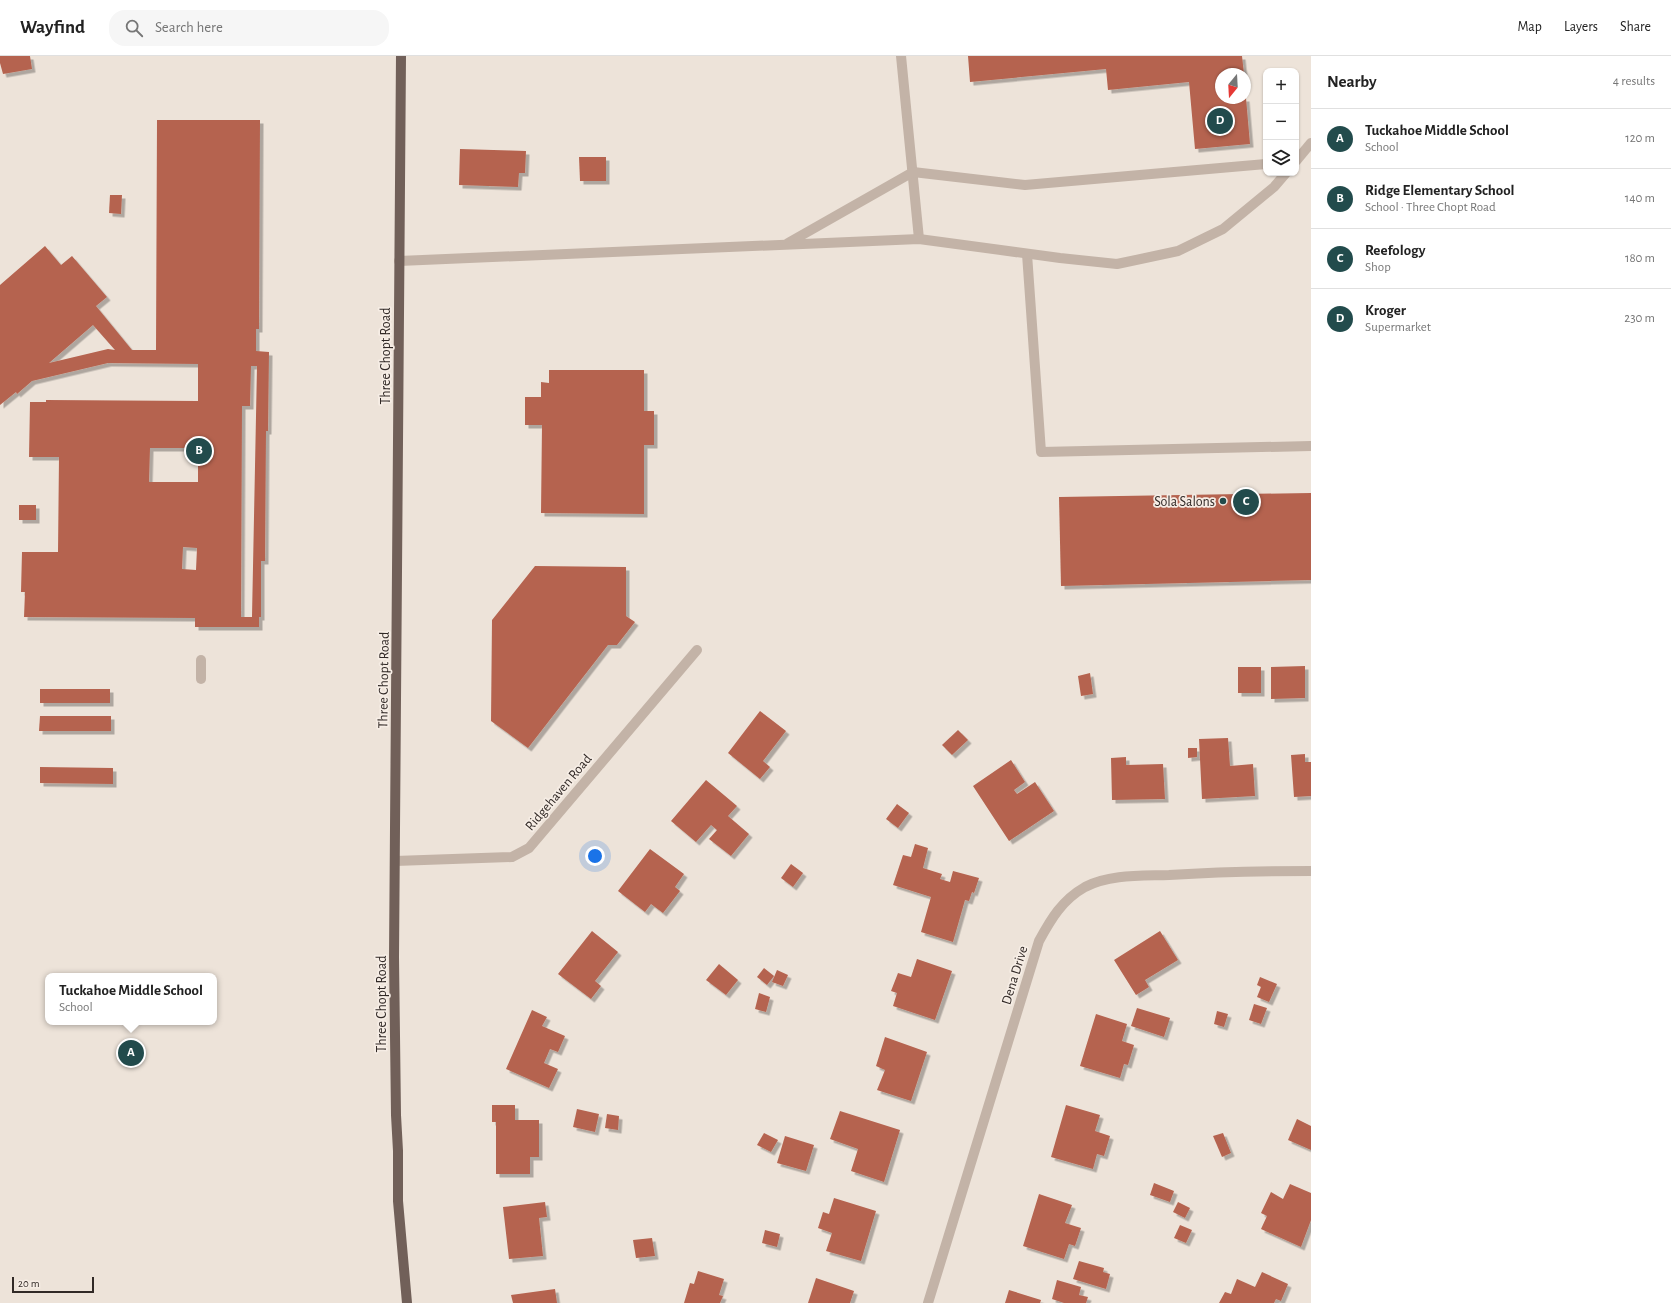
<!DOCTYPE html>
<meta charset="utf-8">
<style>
:root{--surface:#fff;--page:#f6f6f6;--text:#222;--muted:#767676;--line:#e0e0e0;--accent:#224b4c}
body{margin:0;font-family:"Alegreya Sans",sans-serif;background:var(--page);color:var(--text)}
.controls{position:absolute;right:12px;top:12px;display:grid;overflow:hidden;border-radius:8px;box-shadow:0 1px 3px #0004}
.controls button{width:36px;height:36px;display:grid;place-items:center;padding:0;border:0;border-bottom:1px solid var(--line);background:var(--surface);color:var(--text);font:20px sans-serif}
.compass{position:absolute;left:1215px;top:12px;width:36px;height:36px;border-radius:50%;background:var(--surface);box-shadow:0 1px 3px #0004;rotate:198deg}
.scale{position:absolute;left:12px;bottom:10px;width:82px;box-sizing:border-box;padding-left:4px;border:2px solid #312926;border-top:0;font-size:11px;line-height:14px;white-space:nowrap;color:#312926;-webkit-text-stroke:3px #f6ede5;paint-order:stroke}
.you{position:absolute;left:595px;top:800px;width:14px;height:14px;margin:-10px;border:3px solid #fff;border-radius:50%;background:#1a73e8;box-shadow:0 0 0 6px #1a73e833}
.badge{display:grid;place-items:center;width:26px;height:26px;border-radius:50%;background:var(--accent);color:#fff;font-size:13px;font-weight:700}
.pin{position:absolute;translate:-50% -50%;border:2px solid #fff;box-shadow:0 1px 4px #0006}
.popup{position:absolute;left:45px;top:917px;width:172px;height:52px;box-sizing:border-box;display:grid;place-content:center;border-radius:8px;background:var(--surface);filter:drop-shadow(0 1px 3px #0005);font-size:13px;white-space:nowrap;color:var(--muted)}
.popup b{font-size:15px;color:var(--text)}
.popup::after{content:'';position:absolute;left:50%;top:100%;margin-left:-8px;border:8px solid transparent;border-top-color:var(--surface)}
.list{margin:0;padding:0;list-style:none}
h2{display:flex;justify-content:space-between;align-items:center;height:52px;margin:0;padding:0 16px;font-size:17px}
h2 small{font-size:13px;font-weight:400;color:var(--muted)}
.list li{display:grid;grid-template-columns:26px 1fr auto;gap:12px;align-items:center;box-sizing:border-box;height:60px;padding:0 16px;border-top:1px solid var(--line)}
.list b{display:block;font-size:15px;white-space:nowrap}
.list p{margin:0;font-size:13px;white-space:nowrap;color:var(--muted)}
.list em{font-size:13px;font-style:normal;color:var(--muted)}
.icon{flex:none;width:22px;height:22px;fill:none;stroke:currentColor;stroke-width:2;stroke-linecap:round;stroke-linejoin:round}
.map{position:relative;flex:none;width:1311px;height:1247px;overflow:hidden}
header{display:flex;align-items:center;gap:24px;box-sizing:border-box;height:56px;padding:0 20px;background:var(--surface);border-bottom:1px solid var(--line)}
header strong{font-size:19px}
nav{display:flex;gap:22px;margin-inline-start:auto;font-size:14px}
.search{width:280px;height:36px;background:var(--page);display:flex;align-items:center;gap:10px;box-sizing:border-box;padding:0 14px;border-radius:16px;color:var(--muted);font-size:15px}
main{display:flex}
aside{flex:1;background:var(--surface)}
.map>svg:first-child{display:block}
.building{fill:#b5634f;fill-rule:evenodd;filter:url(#shadow)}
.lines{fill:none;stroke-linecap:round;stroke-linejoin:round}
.minor{stroke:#c3b3a7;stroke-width:10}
.major{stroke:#716059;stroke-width:10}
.poi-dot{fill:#224b4c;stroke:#f6ede5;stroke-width:1.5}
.labels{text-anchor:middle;stroke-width:3.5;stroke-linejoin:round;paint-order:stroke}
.street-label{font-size:14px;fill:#312926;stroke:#f6ede5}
.poi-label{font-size:14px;fill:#312926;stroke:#f6ede5;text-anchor:end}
</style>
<header>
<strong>Wayfind</strong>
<div class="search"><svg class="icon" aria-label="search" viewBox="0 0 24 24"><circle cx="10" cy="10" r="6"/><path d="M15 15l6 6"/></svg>Search here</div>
<nav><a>Map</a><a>Layers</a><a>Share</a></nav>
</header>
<main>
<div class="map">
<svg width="1311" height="1247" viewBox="0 0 1311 1247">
<defs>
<filter id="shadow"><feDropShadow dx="3.5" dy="3.5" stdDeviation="0" flood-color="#0004"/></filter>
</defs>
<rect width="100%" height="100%" fill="#ede3d9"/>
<g class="building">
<polygon points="0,0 30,0 32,13 3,18 0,7"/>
<polygon points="968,0 1242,0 1244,18 1221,18 1221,42 1246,42 1250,88 1195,93 1189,26 1108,34 1106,13 970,26"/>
<path d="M157,64h103l-1,209h-3v22l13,1 -1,79h-2l-1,130h-4v56h-2v10h-64v-9l-171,-1 1,-25h-4l1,-40h36l1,-95h-30l1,-55h16v-2l152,1v-37l-90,-1 -76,18 -15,13 -1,-2 -16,13v-120l45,-39 16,19 11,-9 35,41 -11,9 36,44h24zM93,269l22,25 -7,-1 -59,14zM251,310h6l-5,251h-11l1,-211h8zM150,392h48v34h-49zM183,491l14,1 -1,22 -14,-1z"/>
<polygon points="460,93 526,95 525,117 519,117 518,131 459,129"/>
<polygon points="579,101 606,101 606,125 580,125"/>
<polygon points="110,139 122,139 121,158 109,157"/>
<polygon points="549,314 644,314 644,355 654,355 654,389 644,389 644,458 541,457 542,369 525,369 525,341 541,341 541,326 549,327"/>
<polygon points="1311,437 1311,524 1061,530 1059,441"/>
<rect x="19" y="449" width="17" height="15"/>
<polygon points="535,510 626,511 626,560 635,566 617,589 608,589 528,692 491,665 492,564"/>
<polygon points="1305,610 1305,642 1271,643 1271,611"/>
<rect x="1238" y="611" width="23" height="26"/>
<polygon points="1090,617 1093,638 1081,640 1078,620"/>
<rect x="40" y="633" width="70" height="14"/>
<polygon points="760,655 786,675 763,705 770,711 760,723 728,697"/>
<polygon points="40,660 111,660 111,675 39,675"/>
<polygon points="958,674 968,684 952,699 942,689"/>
<polygon points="1228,682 1230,710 1253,708 1255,740 1202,743 1199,683"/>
<polygon points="1188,692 1197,692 1197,701 1188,702"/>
<polygon points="1305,698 1305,706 1311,706 1311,740 1294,741 1291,699"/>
<polygon points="1126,701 1126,709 1163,708 1165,743 1112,744 1111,702"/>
<polygon points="1011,704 1025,726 1014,734 1017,738 1035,726 1054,755 1009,785 973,730"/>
<polygon points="40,711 113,712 113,728 40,727"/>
<polygon points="706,724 737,750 728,760 749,778 731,800 709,783 717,774 711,769 696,786 671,765"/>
<polygon points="897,748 909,757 898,772 886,763"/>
<polygon points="915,788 928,792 923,812 942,818 940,823 950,826 953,815 979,822 974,837 972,836 969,845 965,844 953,886 921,876 931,841 893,829 903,799 911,801"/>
<polygon points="650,793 684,818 675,831 680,835 663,857 651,848 645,856 618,835"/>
<polygon points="791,808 803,817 793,831 781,822"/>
<polygon points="592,875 618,896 595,925 601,930 591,943 558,918"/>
<polygon points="1160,875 1178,904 1145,924 1149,931 1136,939 1114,904"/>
<polygon points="917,903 952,915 935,964 893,950 897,937 891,935 898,917 911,921"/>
<polygon points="719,908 738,924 726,939 706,924"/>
<polygon points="764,912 774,920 767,929 757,921"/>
<polygon points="777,914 788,919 783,930 772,926"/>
<polygon points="1260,921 1277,928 1269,946 1257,941 1261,931 1257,929"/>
<polygon points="759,937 770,941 766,956 755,953"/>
<polygon points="1254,948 1267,952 1261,968 1249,964"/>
<polygon points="1137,952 1170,962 1164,981 1131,970"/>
<polygon points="532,954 547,961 542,970 565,980 558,996 550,993 544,1007 558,1013 549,1032 506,1013"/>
<polygon points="1217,955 1228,958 1224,971 1214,968"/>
<polygon points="1096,958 1127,968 1122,985 1134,989 1128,1009 1124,1008 1120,1022 1080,1010"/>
<polygon points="885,981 927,996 911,1045 877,1034 885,1014 876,1010"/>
<polygon points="492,1049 515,1049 515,1064 539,1064 539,1101 530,1101 530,1118 496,1118 496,1066 492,1066"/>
<polygon points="1066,1049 1100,1059 1095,1075 1110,1080 1104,1100 1097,1098 1093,1113 1051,1101"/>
<polygon points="577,1053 599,1058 595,1076 573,1071"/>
<polygon points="840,1055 900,1074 884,1126 851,1115 858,1093 830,1083"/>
<polygon points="607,1058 619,1060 618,1074 605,1072"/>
<polygon points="1297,1063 1311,1070 1311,1094 1288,1084"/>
<polygon points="764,1077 778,1084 771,1096 757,1089"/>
<polygon points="1223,1077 1231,1097 1222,1101 1213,1080"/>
<polygon points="785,1080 814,1089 806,1115 777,1107"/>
<polygon points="1154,1127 1174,1135 1170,1146 1150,1139"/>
<polygon points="1290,1128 1311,1137 1311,1164 1301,1191 1261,1173 1267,1160 1261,1157 1271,1136 1283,1143"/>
<polygon points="1039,1138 1072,1149 1065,1167 1081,1172 1075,1190 1069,1188 1064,1203 1023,1190"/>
<polygon points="834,1142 876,1155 861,1205 826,1195 832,1177 818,1172 823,1156 829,1158"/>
<polygon points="545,1146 547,1161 539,1162 543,1200 509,1203 503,1151"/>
<polygon points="1178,1146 1190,1152 1185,1162 1173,1156"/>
<polygon points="1180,1169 1192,1174 1186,1187 1174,1182"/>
<polygon points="765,1174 780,1178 777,1191 762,1187"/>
<polygon points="652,1182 655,1200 636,1202 633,1184"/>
<polygon points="1079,1205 1104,1212 1103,1216 1110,1218 1106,1233 1073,1223"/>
<polygon points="698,1215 724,1223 719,1239 723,1240 720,1247 684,1247 690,1227 694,1228"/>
<polygon points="1262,1216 1288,1228 1281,1245 1276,1243 1274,1247 1219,1247 1225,1236 1231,1238 1237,1223 1255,1231"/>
<polygon points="816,1222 854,1235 850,1247 808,1247"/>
<polygon points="1057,1224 1081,1231 1079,1239 1088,1241 1086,1247 1064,1247 1052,1243"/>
<polygon points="555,1233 557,1247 513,1247 511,1239"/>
<polygon points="1009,1234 1041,1244 1040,1247 1005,1247"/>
</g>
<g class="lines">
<g class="minor">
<polyline points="901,0 919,183"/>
<polyline points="1296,105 1311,87"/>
<polyline points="788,187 913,116 1025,129 1266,108"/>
<polyline points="1027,198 1041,396 1311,390"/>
<polyline points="399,205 919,183 1060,202 1117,208 1178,195 1223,173 1274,131 1286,117"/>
<polyline points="201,604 201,623"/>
<polyline points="395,805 512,801 529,792 697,594"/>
<path d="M928,1247l111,-362c12,-22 23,-41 46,-54 25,-13 57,-11 84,-12 47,-3 94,-4 142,-4"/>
</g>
<polyline class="major" points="401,0 394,901 396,1059 398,1095 398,1145 407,1247"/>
</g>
<circle class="poi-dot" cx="1223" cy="445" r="4"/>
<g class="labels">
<g class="street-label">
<text transform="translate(385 300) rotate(-90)" y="5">Three Chopt Road</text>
<text transform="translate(383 624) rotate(-89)" y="5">Three Chopt Road</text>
<text transform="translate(558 736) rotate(-50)" y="5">Ridgehaven Road</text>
<text transform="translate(1014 919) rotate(-73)" y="5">Dena Drive</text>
<text transform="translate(381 948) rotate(-90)" y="5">Three Chopt Road</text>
</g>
<g class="poi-label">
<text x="1215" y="450">Sola Salons</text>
</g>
</g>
</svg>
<div class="controls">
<button>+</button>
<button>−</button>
<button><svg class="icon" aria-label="layers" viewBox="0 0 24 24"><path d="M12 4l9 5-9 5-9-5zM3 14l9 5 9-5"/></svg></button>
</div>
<svg class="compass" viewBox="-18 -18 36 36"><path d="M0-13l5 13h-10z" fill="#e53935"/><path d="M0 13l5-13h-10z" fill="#767676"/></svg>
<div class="scale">20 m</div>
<div class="you"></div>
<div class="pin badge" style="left:131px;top:997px">A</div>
<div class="popup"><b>Tuckahoe Middle School</b>School</div>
<div class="pin badge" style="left:199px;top:395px">B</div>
<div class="pin badge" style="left:1246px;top:446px">C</div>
<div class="pin badge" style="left:1220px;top:65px">D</div>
</div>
<aside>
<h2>Nearby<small>4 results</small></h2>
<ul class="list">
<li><span class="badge">A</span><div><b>Tuckahoe Middle School</b><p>School</p></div><em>120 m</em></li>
<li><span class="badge">B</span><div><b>Ridge Elementary School</b><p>School · Three Chopt Road</p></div><em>140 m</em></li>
<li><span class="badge">C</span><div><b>Reefology</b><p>Shop</p></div><em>180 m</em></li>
<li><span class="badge">D</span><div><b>Kroger</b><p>Supermarket</p></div><em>230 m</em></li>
</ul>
</aside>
</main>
